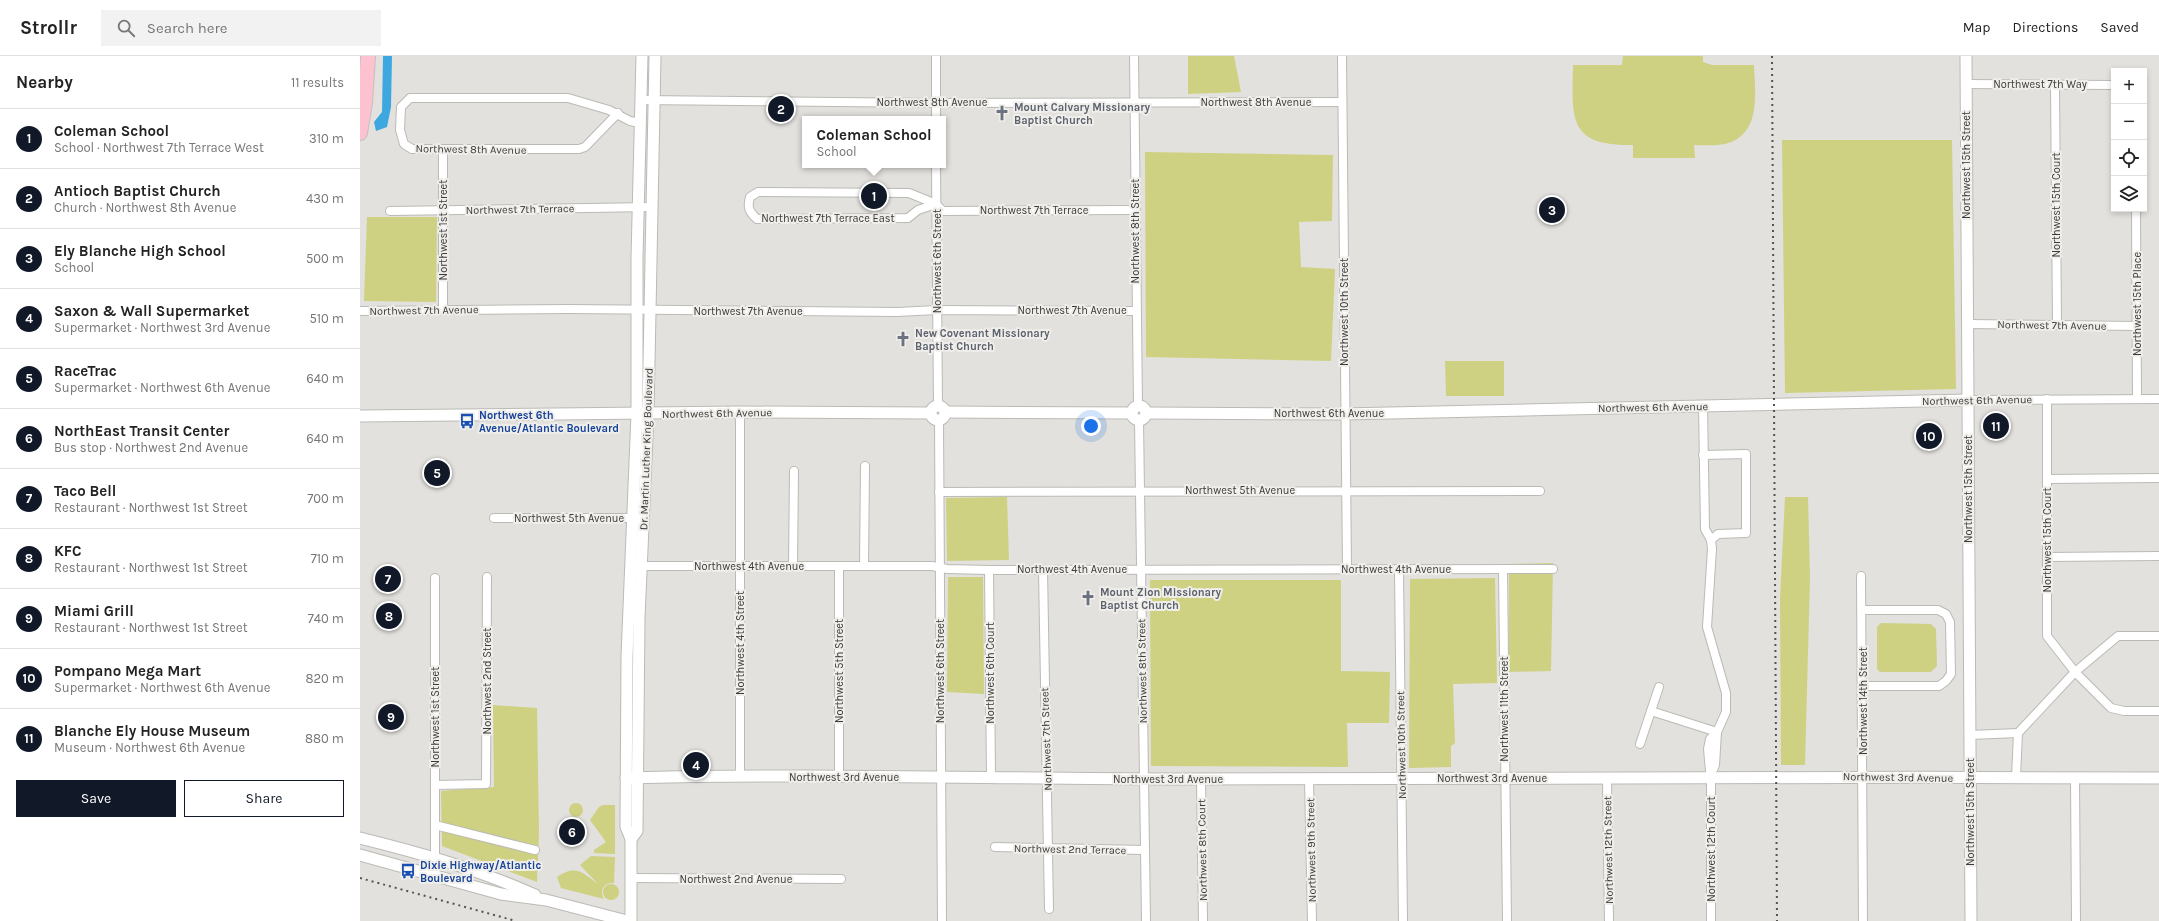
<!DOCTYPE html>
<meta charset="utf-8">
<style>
:root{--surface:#fff;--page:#f2f2f2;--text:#222;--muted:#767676;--line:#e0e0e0;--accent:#111827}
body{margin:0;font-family:Karla,sans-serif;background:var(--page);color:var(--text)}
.controls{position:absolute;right:12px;top:12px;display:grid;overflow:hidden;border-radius:0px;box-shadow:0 2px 6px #0003}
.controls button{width:36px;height:36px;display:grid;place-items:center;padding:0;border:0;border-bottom:1px solid var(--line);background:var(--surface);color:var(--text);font:20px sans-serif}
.you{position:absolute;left:731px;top:370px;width:14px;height:14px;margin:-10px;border:3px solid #fff;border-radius:50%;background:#1a73e8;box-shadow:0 0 0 6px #1a73e833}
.badge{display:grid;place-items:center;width:26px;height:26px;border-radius:50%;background:var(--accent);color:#fff;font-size:13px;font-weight:700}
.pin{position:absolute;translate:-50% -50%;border:2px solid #fff;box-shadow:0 1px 4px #0006}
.popup{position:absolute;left:442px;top:60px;width:144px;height:52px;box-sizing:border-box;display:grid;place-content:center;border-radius:0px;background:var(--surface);filter:drop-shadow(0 1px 3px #0005);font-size:13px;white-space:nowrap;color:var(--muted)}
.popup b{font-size:15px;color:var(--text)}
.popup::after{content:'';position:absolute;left:50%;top:100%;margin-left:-8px;border:8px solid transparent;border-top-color:var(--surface)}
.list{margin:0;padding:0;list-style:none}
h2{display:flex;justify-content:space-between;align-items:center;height:52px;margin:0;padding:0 16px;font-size:17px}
h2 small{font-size:13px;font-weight:400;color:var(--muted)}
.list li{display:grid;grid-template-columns:26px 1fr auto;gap:12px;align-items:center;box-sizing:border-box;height:60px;padding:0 16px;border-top:1px solid var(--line)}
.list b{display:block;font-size:15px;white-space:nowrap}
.list p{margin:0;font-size:13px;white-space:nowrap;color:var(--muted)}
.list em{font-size:13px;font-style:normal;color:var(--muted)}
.actions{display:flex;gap:8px;padding:12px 16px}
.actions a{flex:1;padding:9px 0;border:1px solid var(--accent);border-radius:0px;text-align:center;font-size:14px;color:var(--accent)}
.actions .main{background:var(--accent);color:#fff}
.icon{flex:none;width:22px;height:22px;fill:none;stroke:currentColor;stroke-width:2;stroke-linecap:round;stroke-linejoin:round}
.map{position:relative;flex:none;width:1799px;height:865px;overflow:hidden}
header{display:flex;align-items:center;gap:24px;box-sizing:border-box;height:56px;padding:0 20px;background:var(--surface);border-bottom:1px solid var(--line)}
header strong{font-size:19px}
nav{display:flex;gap:22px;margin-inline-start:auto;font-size:14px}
.search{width:280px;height:36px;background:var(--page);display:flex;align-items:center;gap:10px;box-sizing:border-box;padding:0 14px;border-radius:0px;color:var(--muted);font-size:15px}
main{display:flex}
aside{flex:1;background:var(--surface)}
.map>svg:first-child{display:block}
.green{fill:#cdd181}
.water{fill:#3da7df}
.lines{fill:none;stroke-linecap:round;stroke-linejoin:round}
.street-casing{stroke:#bbbab5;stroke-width:10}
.secondary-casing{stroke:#bbbab5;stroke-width:13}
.highway-casing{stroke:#c0c0bf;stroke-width:16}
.street{stroke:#fff;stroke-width:8}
.secondary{stroke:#fff;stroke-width:11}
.highway{stroke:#fdc2cf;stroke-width:14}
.rail{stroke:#545351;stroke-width:2;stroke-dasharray:2 4;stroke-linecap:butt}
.labels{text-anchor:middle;stroke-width:4;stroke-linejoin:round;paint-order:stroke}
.street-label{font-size:11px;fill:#3b3a38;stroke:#f0eeea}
.worship-label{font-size:11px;font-weight:bold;fill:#5b616d;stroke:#f0eeea;text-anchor:start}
.transit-label{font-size:11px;font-weight:bold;fill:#164399;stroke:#f0eeea;text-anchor:start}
</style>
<header>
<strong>Strollr</strong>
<div class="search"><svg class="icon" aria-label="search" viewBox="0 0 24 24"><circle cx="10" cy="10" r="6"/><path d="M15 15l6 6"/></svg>Search here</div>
<nav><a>Map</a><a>Directions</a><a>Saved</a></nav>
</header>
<main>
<aside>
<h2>Nearby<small>11 results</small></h2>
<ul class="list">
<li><span class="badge">1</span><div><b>Coleman School</b><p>School · Northwest 7th Terrace West</p></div><em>310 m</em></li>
<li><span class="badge">2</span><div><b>Antioch Baptist Church</b><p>Church · Northwest 8th Avenue</p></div><em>430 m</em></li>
<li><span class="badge">3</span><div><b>Ely Blanche High School</b><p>School</p></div><em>500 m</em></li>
<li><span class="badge">4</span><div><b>Saxon &amp; Wall Supermarket</b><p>Supermarket · Northwest 3rd Avenue</p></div><em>510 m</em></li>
<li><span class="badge">5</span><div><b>RaceTrac</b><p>Supermarket · Northwest 6th Avenue</p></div><em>640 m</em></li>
<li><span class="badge">6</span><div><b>NorthEast Transit Center</b><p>Bus stop · Northwest 2nd Avenue</p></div><em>640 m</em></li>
<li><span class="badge">7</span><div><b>Taco Bell</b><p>Restaurant · Northwest 1st Street</p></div><em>700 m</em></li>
<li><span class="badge">8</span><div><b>KFC</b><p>Restaurant · Northwest 1st Street</p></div><em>710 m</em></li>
<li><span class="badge">9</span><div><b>Miami Grill</b><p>Restaurant · Northwest 1st Street</p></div><em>740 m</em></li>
<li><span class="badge">10</span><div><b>Pompano Mega Mart</b><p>Supermarket · Northwest 6th Avenue</p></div><em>820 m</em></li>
<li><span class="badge">11</span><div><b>Blanche Ely House Museum</b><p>Museum · Northwest 6th Avenue</p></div><em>880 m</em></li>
</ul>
<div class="actions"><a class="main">Save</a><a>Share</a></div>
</aside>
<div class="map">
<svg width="1799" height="865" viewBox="0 0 1799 865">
<rect width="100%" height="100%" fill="#e3e1dd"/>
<g class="green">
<polygon points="828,0 874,0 881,36 828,38"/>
<path d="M1263,0h80v6l9,3h42c1,28 8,70 -29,79 -9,2 -21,1 -31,1l1,13h-62v-13c-65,1 -61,-26 -60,-80h49z"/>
<polygon points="1422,84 1592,84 1596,333 1425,337"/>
<polygon points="785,96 973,99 972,165 939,166 941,211 975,213 971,305 786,301"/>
<polygon points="7,161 77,161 76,246 4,245"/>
<polygon points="1085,305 1144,305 1144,340 1086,340"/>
<polygon points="647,441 649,504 587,505 586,442"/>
<polygon points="1425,441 1448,441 1450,521 1445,709 1421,709 1420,542"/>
<polygon points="1193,507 1191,615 1149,616 1149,508"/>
<polygon points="588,521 623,521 624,638 587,636"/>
<polygon points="1135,522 1137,627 1093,628 1095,687 1091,690 1091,711 1049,712 1050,523"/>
<polygon points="790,524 981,524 981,615 1030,616 1029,667 987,667 988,711 791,710"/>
<polygon points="1521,567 1571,568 1576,573 1577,610 1571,616 1520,616 1517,613 1517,571"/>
<polygon points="133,649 177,652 179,777 177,826 82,790 81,735 134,731"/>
<circle cx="216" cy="754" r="7"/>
<polygon points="243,749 255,749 255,798 234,797 234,794 246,786 230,764 239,751"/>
<path d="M231,800l24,1 -1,26c-10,-1 -15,7 -10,16l-43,-11 -4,-11c20,-13 25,-4 41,7l-18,-19z"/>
<circle cx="251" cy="836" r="8"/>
</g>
<polygon class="water" points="23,0 32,0 31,51 27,71 16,75 14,66 22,56"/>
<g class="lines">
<g class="street-casing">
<g id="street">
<polyline points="576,0 576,63"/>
<polyline points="774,0 778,350"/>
<polyline points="982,0 987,513"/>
<polyline points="1606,28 1754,29"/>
<polyline points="1695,28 1697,269"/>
<polyline points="281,44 576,47 982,46"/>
<polyline points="258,57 225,91 219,93 52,93 44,88 40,74 41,51 50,42 208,42 249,54 270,65 280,67"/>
<polyline points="83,93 83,254"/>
<polyline points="576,109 578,350"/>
<path d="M576,148l-18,6 -10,8 -151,1c-8,-7 -10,-12 -7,-22l8,-5 151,1 27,11 7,7 192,-1"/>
<polyline points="1776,153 1777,343"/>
<polyline points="30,155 291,151"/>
<polyline points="0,255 209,253 537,256 577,254 776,255"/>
<polyline points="1608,268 1777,270"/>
<polyline points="1687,343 1687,580 1715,616 1751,652 1764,655 1799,655"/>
<polyline points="1608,344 1799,343"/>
<polyline points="1343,349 1345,473 1351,484 1352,493 1347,571 1366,637 1366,656 1357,676 1350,683 1348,693 1351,726 1351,865"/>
<polyline points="380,356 380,721"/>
<polyline points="779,364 786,865"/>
<polyline points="579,365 582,865"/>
<polyline points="1343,399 1386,398 1386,477 1358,478 1351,484"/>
<polyline points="1687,423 1799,422"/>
<polyline points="579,436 1180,435"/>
<polyline points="134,462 277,462"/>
<polyline points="1688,501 1799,500"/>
<polyline points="281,510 572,510 587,513 629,514 1193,513"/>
<polyline points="479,510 479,721"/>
<polyline points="504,510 505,410"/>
<polyline points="433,511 434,415"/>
<polyline points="1143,513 1147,865"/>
<polyline points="629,514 631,721"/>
<polyline points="683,514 689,853"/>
<polyline points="1039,514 1043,865"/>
<polyline points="1501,520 1503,865"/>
<polyline points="1502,554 1578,554 1586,558 1590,566 1591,618 1586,625 1579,630 1503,630"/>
<polyline points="1291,655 1357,676"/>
<polyline points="1610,679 1658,677"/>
<polyline points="1280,688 1299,631"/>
<polyline points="1350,720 1355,709 1357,676"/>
<polyline points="1656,721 1658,677 1715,616 1758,580 1799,580"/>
<polyline points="1715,721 1716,865"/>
<polyline points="1247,722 1249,865"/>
<polyline points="841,723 843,865"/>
<polyline points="949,723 952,865"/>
<polyline points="75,729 126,728 127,521"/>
<polyline points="75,769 175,794"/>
<polyline points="635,791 785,794"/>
<polyline points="75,800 75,522"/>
<polyline points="271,822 481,823"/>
</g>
</g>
<g class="secondary-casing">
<g id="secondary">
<polyline points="1606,0 1611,865"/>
<circle cx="578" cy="357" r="7"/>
<circle cx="779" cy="357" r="7"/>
<polyline points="585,356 772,357"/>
<polyline points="786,357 984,358 1608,344"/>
<polyline points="0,360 380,356 570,357"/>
<path d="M266,722c185,-5 370,1 555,1 326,0 652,-3 978,-1"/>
<path d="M0,782c61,15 117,31 175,57"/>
<polyline points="271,783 277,775 279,561 288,358 295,0"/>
<polyline points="0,799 141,838 186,844 267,865"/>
<polyline points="271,865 271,783 266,771 267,600 277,358 277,202 282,0"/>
</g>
</g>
<g class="highway-casing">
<polyline id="highway" points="0,77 5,47 8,0"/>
</g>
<use href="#street" class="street"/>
<use href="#secondary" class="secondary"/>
<use href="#highway" class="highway"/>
<g class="rail">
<polyline points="1412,0 1417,865"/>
<polyline points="0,822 156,865"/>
</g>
</g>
<defs>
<g id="church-bare" transform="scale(1.2)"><path d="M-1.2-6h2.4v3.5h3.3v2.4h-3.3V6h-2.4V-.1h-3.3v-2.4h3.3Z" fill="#6b7280" stroke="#f0eeea" stroke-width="2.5" paint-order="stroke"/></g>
<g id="bus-bare" transform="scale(1.2)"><path d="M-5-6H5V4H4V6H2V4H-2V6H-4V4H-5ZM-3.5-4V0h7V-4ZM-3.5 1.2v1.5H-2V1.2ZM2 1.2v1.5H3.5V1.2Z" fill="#1a4fb4" stroke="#f0eeea" stroke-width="2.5" paint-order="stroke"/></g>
</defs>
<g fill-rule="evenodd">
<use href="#church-bare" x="642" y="57"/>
<use href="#church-bare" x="543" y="283"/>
<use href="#bus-bare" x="107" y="365"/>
<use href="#church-bare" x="728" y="542"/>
<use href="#bus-bare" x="48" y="815"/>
</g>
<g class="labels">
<g class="street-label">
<text x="1680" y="32">Northwest 7th Way</text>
<text x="572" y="50">Northwest 8th Avenue</text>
<text x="896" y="50">Northwest 8th Avenue</text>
<text transform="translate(111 93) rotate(1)" y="4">Northwest 8th Avenue</text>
<text transform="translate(1606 109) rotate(-90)" y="4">Northwest 15th Street</text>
<text transform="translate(1696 149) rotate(-90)" y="4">Northwest 15th Court</text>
<text transform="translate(160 153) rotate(-1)" y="4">Northwest 7th Terrace</text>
<text x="674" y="158">Northwest 7th Terrace</text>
<text x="468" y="166">Northwest 7th Terrace East</text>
<text transform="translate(83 174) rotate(-90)" y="4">Northwest 1st Street</text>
<text transform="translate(775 175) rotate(-90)" y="4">Northwest 8th Street</text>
<text transform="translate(577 205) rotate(-90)" y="4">Northwest 6th Street</text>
<text transform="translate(1777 248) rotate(-90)" y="4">Northwest 15th Place</text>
<text transform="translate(64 254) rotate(-1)" y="4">Northwest 7th Avenue</text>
<text x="712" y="258">Northwest 7th Avenue</text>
<text x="388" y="259">Northwest 7th Avenue</text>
<text transform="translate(984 256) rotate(-90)" y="4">Northwest 10th Street</text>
<text transform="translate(1692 269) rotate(1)" y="4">Northwest 7th Avenue</text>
<text transform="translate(1617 344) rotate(-1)" y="4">Northwest 6th Avenue</text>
<text transform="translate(1293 351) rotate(-1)" y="4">Northwest 6th Avenue</text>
<text transform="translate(357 357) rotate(-1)" y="4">Northwest 6th Avenue</text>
<text x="969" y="361">Northwest 6th Avenue</text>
<text transform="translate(286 393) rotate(-88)" y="4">Dr. Martin Luther King Boulevard</text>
<text transform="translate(1608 433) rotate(-90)" y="4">Northwest 15th Street</text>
<text x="880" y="438">Northwest 5th Avenue</text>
<text x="209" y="466">Northwest 5th Avenue</text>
<text transform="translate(1687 484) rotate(-90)" y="4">Northwest 15th Court</text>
<text x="389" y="514">Northwest 4th Avenue</text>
<text x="712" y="517">Northwest 4th Avenue</text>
<text x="1036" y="517">Northwest 4th Avenue</text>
<text transform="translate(380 587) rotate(-90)" y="4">Northwest 4th Street</text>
<text transform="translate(479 615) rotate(-90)" y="4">Northwest 5th Street</text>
<text transform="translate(580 615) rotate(-90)" y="4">Northwest 6th Street</text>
<text transform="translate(782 615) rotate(-91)" y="4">Northwest 8th Street</text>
<text transform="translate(630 617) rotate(-90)" y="4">Northwest 6th Court</text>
<text transform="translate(127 625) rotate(-90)" y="4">Northwest 2nd Street</text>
<text transform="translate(1503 645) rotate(-90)" y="4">Northwest 14th Street</text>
<text transform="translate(1144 653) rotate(-90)" y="4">Northwest 11th Street</text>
<text transform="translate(75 661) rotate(-90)" y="4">Northwest 1st Street</text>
<text transform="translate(686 683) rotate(-92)" y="4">Northwest 7th Street</text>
<text transform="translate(1041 689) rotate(-91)" y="4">Northwest 10th Street</text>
<text x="484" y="725">Northwest 3rd Avenue</text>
<text transform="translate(1538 721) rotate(1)" y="4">Northwest 3rd Avenue</text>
<text x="1132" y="726">Northwest 3rd Avenue</text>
<text x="808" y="727">Northwest 3rd Avenue</text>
<text transform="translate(1610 756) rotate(-90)" y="4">Northwest 15th Street</text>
<text transform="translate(710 793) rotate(1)" y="4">Northwest 2nd Terrace</text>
<text transform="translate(1351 793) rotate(-90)" y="4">Northwest 12th Court</text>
<text transform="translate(842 794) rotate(-91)" y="4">Northwest 8th Court</text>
<text transform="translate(951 794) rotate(-91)" y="4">Northwest 9th Street</text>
<text transform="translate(1248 794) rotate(-91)" y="4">Northwest 12th Street</text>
<text x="376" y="827">Northwest 2nd Avenue</text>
</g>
<g class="worship-label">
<text x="654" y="55">Mount Calvary Missionary<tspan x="654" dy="13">Baptist Church</tspan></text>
<text x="555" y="281">New Covenant Missionary<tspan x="555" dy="13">Baptist Church</tspan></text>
<text x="740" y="540">Mount Zion Missionary<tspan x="740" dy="13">Baptist Church</tspan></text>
</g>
<g class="transit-label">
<text x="119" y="363">Northwest 6th<tspan x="119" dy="13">Avenue/Atlantic Boulevard</tspan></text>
<text x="60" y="813">Dixie Highway/Atlantic<tspan x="60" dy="13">Boulevard</tspan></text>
</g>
</g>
</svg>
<div class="controls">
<button>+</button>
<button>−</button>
<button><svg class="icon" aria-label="locate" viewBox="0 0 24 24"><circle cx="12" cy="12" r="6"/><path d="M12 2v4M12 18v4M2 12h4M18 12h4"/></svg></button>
<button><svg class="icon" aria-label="layers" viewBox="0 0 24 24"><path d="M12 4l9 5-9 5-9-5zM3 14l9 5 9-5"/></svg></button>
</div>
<div class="you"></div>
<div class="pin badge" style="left:514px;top:140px">1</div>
<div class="popup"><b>Coleman School</b>School</div>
<div class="pin badge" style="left:421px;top:53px">2</div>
<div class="pin badge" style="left:1192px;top:154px">3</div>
<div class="pin badge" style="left:336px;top:709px">4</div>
<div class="pin badge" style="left:77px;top:417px">5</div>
<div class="pin badge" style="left:212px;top:776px">6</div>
<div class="pin badge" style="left:28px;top:523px">7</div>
<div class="pin badge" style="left:29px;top:560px">8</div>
<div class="pin badge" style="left:31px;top:661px">9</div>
<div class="pin badge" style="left:1569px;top:380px">10</div>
<div class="pin badge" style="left:1636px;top:370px">11</div>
</div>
</main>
